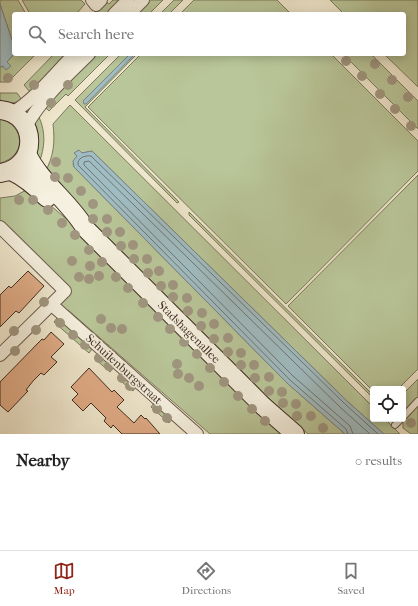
<!DOCTYPE html>
<style>
:root{--surface:#fff;--page:#f6f6f6;--text:#222;--muted:#767676;--line:#e0e0e0;--accent:#8f2418}
body{margin:0;font-family:"IM FELL French Canon",serif;background:var(--page);color:var(--text)}
.controls{position:absolute;right:12px;bottom:12px;display:grid;overflow:hidden;border-radius:4px;box-shadow:0 2px 10px #0003}
.controls button{width:36px;height:36px;display:grid;place-items:center;padding:0;border:0;border-bottom:1px solid var(--line);background:var(--surface);color:var(--text);font:20px sans-serif}
.list{margin:0;padding:0;list-style:none}
h2{display:flex;justify-content:space-between;align-items:center;height:52px;margin:0;padding:0 16px;font-size:17px}
h2 small{font-size:13px;font-weight:400;color:var(--muted)}
.icon{flex:none;width:22px;height:22px;fill:none;stroke:currentColor;stroke-width:2;stroke-linecap:round;stroke-linejoin:round}
.map{position:relative;flex:none;width:418px;height:434px;overflow:hidden}
.search{position:absolute;background:var(--surface);box-shadow:0 2px 10px #0003;left:12px;right:12px;top:12px;height:44px;display:flex;align-items:center;gap:10px;box-sizing:border-box;padding:0 14px;border-radius:4px;color:var(--muted);font-size:15px}
.sheet{height:116px;background:var(--surface)}
nav{display:flex;justify-content:space-around;align-items:center;box-sizing:border-box;height:56px;border-top:1px solid var(--line);background:var(--surface);font-size:11px;color:var(--muted)}
nav a{display:grid;justify-items:center;gap:2px}
nav .on{color:var(--accent)}
.map>svg:first-child{display:block}
.green{fill:#b9c699;stroke:#7c795e}
.water{fill:#a0bdc3;stroke:#7a8383}
.lines{fill:none;stroke-linecap:round;stroke-linejoin:round}
.shore{stroke:#707472;stroke-width:1}
.building{fill:#dfab86;stroke:#402c22}
.lane-casing{stroke:#6c5b4d;stroke-width:8}
.street-casing{stroke:#6c5b4d;stroke-width:14}
.secondary-casing{stroke:#402c22;stroke-width:20}
.lane{stroke:#f5f0df;stroke-width:6}
.street{stroke:#f5f0df;stroke-width:12}
.secondary{stroke:#f5f0df;stroke-width:18}
.tree{fill:#a09680}
.labels{text-anchor:middle;stroke-width:3.5;stroke-linejoin:round;paint-order:stroke}
.street-label{font-size:12px;fill:#402c22;stroke:#f5f0df}
</style>
<div class="map">
<svg width="418" height="434" viewBox="0 0 418 434">
<rect width="100%" height="100%" fill="#f0e8ce"/>
<filter id="stains"><feTurbulence type="fractalNoise" baseFrequency=".005" numOctaves="4"/><feColorMatrix values="0 0 0 0 .2 0 0 0 0 .09 0 0 0 0 .02 0 0 0 .5 -.17"/></filter>
<radialGradient id="worn" r=".72"><stop offset=".6" stop-color="#630" stop-opacity="0"/><stop offset="1" stop-color="#630" stop-opacity=".3"/></radialGradient>
<g class="green">
<polygon points="0,0 18,0 26,14 14,14 14,46 0,4"/>
<polygon points="22,0 81,0 85,4 76,14 30,14"/>
<polygon points="113,0 124,0 110,14 94,14 106,2 109,4"/>
<polygon points="148,0 163,0 149,14 134,14"/>
<polygon points="174,0 183,0 169,14 160,14"/>
<polygon points="194,0 277,0 291,14 180,14"/>
<polygon points="330,0 418,0 418,87 384,54 404,54 404,14 344,14"/>
<polygon points="14,54 36,54 8,82 0,82 0,67 10,66 7,62"/>
<polygon points="54,54 70,54 30,92 24,85"/>
<polygon points="94,54 110,54 68,96 66,94 49,111 45,107"/>
<polygon points="121,54 130,54 83,101 135,54 137,54 85,107 179,202 177,203 75,100"/>
<polygon points="141,54 331,54 418,141 418,171 286,304 88,107"/>
<polygon points="343,54 371,54 418,101 418,129"/>
<path d="M0,93h17l5,7c-8,3 -14,5 -22,0z"/>
<path d="M70,105l303,302v12h12l15,15h-16l-36,-32 -256,-251 -10,2 -3,-3 -4,3 2,3 -4,8 1,3 213,216 58,51h-37l-54,-49 -175,-172 -34,-41c9,-16 10,-30 8,-48z"/>
<path d="M39,117c7,16 6,30 0,46l-4,-4 -1,-32 1,-4z"/>
<path d="M0,118c25,8 27,38 0,45z"/>
<polygon points="418,175 418,369 398,389 373,389 373,391 288,306"/>
<path d="M30,188l40,34 174,174 43,38h-77l-142,-124 -3,3c-3,-5 -6,-9 -1,-15l-64,-77v-23l15,-2z"/>
<polygon points="189,212 373,395 373,398 189,215"/>
<polygon points="57,318 92,349 89,353 54,322"/>
<polygon points="98,354 114,367 110,372 94,358"/>
<polygon points="121,374 136,387 133,391 117,378"/>
<polygon points="418,379 418,397 403,412 403,394"/>
<polygon points="154,403 172,419 169,423 151,407"/>
<polygon points="418,406 418,434 411,434 403,428 403,422"/>
</g>
<g class="water">
<polygon points="0,4 14,46 14,54 7,62 11,66 6,70 3,66 0,67"/>
<polygon points="130,54 135,54 86,104 84,104 83,101"/>
<polygon points="79,150 82,153 92,151 348,402 384,434 345,434 287,383 74,167 73,161 77,156 74,153"/>
</g>
<g class="lines">
<g class="shore">
<path d="M348,434l-2,-5 -56,-49 -212,-215c-1,-7 7,-10 13,-9l254,248 33,30"/>
<polyline points="353,434 350,426 293,376 84,165 84,162 89,161 341,408 370,434"/>
</g>
</g>
<g class="building">
<polygon points="28,271 44,286 19,313 16,311 0,327 0,295 9,286 11,288"/>
<polygon points="51,332 64,344 51,357 57,362 44,375 41,373 33,381 26,390 28,391 8,412 0,405 0,382 42,339 44,340"/>
<polygon points="89,368 112,392 114,390 124,400 117,407 134,423 141,415 145,419 146,418 160,434 122,434 113,425 111,428 104,421 106,418 91,403 83,411 72,400 78,394 71,387"/>
</g>
<g class="lines">
<g class="lane-casing">
<g id="lane">
<polyline points="403,417 418,401"/>
<polyline points="395,425 401,419"/>
</g>
</g>
<g class="street-casing">
<g id="street">
<polyline points="92,0 96,5 101,0"/>
<polyline points="114,14 128,0"/>
<polyline points="129,14 143,0"/>
<path d="M12,113c21,-12 45,-41 62,-59"/>
<path d="M26,127c13,-26 43,-53 63,-73"/>
<polyline points="0,227 65,291 0,355"/>
<polyline points="52,305 197,434"/>
</g>
</g>
<g class="secondary-casing">
<g id="secondary">
<path d="M0,110c39,4 39,58 0,63"/>
<path d="M27,154c14,29 42,47 58,74l178,178 32,28"/>
<path d="M11,171c14,6 25,16 36,27"/>
</g>
</g>
<use href="#lane" class="lane"/>
<use href="#street" class="street"/>
<use href="#secondary" class="secondary"/>
</g>
<g class="tree">
<circle cx="346" cy="61" r="5"/>
<circle cx="375" cy="64" r="5"/>
<circle cx="362" cy="76" r="5"/>
<circle cx="8" cy="78" r="5"/>
<circle cx="392" cy="80" r="5"/>
<circle cx="34" cy="85" r="5"/>
<circle cx="68" cy="85" r="5"/>
<circle cx="380" cy="94" r="5"/>
<circle cx="408" cy="97" r="5"/>
<circle cx="51" cy="103" r="5"/>
<circle cx="395" cy="109" r="5"/>
<circle cx="411" cy="126" r="5"/>
<circle cx="56" cy="162" r="5"/>
<circle cx="55" cy="177" r="5"/>
<circle cx="68" cy="178" r="5"/>
<circle cx="81" cy="191" r="5"/>
<circle cx="19" cy="200" r="5"/>
<circle cx="33" cy="200" r="5"/>
<circle cx="93" cy="204" r="5"/>
<circle cx="48" cy="210" r="5"/>
<circle cx="93" cy="219" r="5"/>
<circle cx="107" cy="219" r="5"/>
<circle cx="62" cy="223" r="5"/>
<circle cx="107" cy="232" r="5"/>
<circle cx="120" cy="232" r="5"/>
<circle cx="75" cy="235" r="5"/>
<circle cx="133" cy="245" r="5"/>
<circle cx="121" cy="246" r="5"/>
<circle cx="89" cy="250" r="5"/>
<circle cx="134" cy="259" r="5"/>
<circle cx="147" cy="259" r="5"/>
<circle cx="72" cy="261" r="5"/>
<circle cx="102" cy="262" r="5"/>
<circle cx="90" cy="266" r="5"/>
<circle cx="159" cy="271" r="5"/>
<circle cx="148" cy="273" r="5"/>
<circle cx="99" cy="276" r="5"/>
<circle cx="79" cy="277" r="5"/>
<circle cx="116" cy="277" r="5"/>
<circle cx="89" cy="279" r="5"/>
<circle cx="173" cy="285" r="5"/>
<circle cx="161" cy="286" r="5"/>
<circle cx="128" cy="288" r="5"/>
<circle cx="173" cy="297" r="5"/>
<circle cx="187" cy="298" r="5"/>
<circle cx="44" cy="302" r="5"/>
<circle cx="143" cy="303" r="5"/>
<circle cx="188" cy="311" r="5"/>
<circle cx="202" cy="313" r="5"/>
<circle cx="158" cy="317" r="5"/>
<circle cx="101" cy="319" r="5"/>
<circle cx="60" cy="323" r="5"/>
<circle cx="214" cy="324" r="5"/>
<circle cx="201" cy="326" r="5"/>
<circle cx="111" cy="328" r="5"/>
<circle cx="122" cy="329" r="5"/>
<circle cx="170" cy="329" r="5"/>
<circle cx="36" cy="330" r="5"/>
<circle cx="14" cy="331" r="5"/>
<circle cx="73" cy="335" r="5"/>
<circle cx="228" cy="338" r="5"/>
<circle cx="214" cy="339" r="5"/>
<circle cx="184" cy="342" r="5"/>
<circle cx="85" cy="345" r="5"/>
<circle cx="15" cy="351" r="5"/>
<circle cx="228" cy="352" r="5"/>
<circle cx="241" cy="353" r="5"/>
<circle cx="197" cy="354" r="5"/>
<circle cx="99" cy="358" r="5"/>
<circle cx="177" cy="364" r="5"/>
<circle cx="241" cy="365" r="5"/>
<circle cx="254" cy="365" r="5"/>
<circle cx="109" cy="366" r="5"/>
<circle cx="210" cy="368" r="5"/>
<circle cx="178" cy="374" r="5"/>
<circle cx="269" cy="377" r="5"/>
<circle cx="122" cy="378" r="5"/>
<circle cx="189" cy="378" r="5"/>
<circle cx="255" cy="378" r="5"/>
<circle cx="224" cy="382" r="5"/>
<circle cx="130" cy="386" r="5"/>
<circle cx="199" cy="386" r="5"/>
<circle cx="269" cy="391" r="5"/>
<circle cx="282" cy="392" r="5"/>
<circle cx="238" cy="396" r="5"/>
<circle cx="283" cy="403" r="5"/>
<circle cx="296" cy="404" r="5"/>
<circle cx="157" cy="409" r="5"/>
<circle cx="252" cy="409" r="5"/>
<circle cx="297" cy="416" r="5"/>
<circle cx="311" cy="416" r="5"/>
<circle cx="167" cy="418" r="5"/>
<circle cx="265" cy="421" r="5"/>
<circle cx="411" cy="423" r="5"/>
<circle cx="323" cy="428" r="5"/>
</g>
<g class="labels">
<g class="street-label">
<text transform="translate(189 332) rotate(45)" y="4">Stadshagenallee</text>
<text transform="translate(124 369) rotate(42)" y="4">Schuilenburgstraat</text>
</g>
</g>
<rect width="100%" height="100%" filter="url(#stains)"/>
<rect width="100%" height="100%" fill="url(#worn)"/>
</svg>
<div class="controls">
<button><svg class="icon" aria-label="locate" viewBox="0 0 24 24"><circle cx="12" cy="12" r="6"/><path d="M12 2v4M12 18v4M2 12h4M18 12h4"/></svg></button>
</div>
<div class="search"><svg class="icon" aria-label="search" viewBox="0 0 24 24"><circle cx="10" cy="10" r="6"/><path d="M15 15l6 6"/></svg>Search here</div>
</div>
<section class="sheet">
<h2>Nearby<small>0 results</small></h2>
<ul class="list">
</ul>
</section>
<nav>
<a class="on"><svg class="icon" aria-label="map" viewBox="0 0 24 24"><path d="M3 6l6-2 6 2 6-2v14l-6 2-6-2-6 2zM9 4v14M15 6v14"/></svg>Map</a>
<a><svg class="icon" aria-label="directions" viewBox="0 0 24 24"><path d="M12 3l9 9-9 9-9-9zM9 14v-3h6M13 9l2 2-2 2"/></svg>Directions</a>
<a><svg class="icon" aria-label="saved" viewBox="0 0 24 24"><path d="M7 4h10v16l-5-4-5 4z"/></svg>Saved</a>
</nav>
